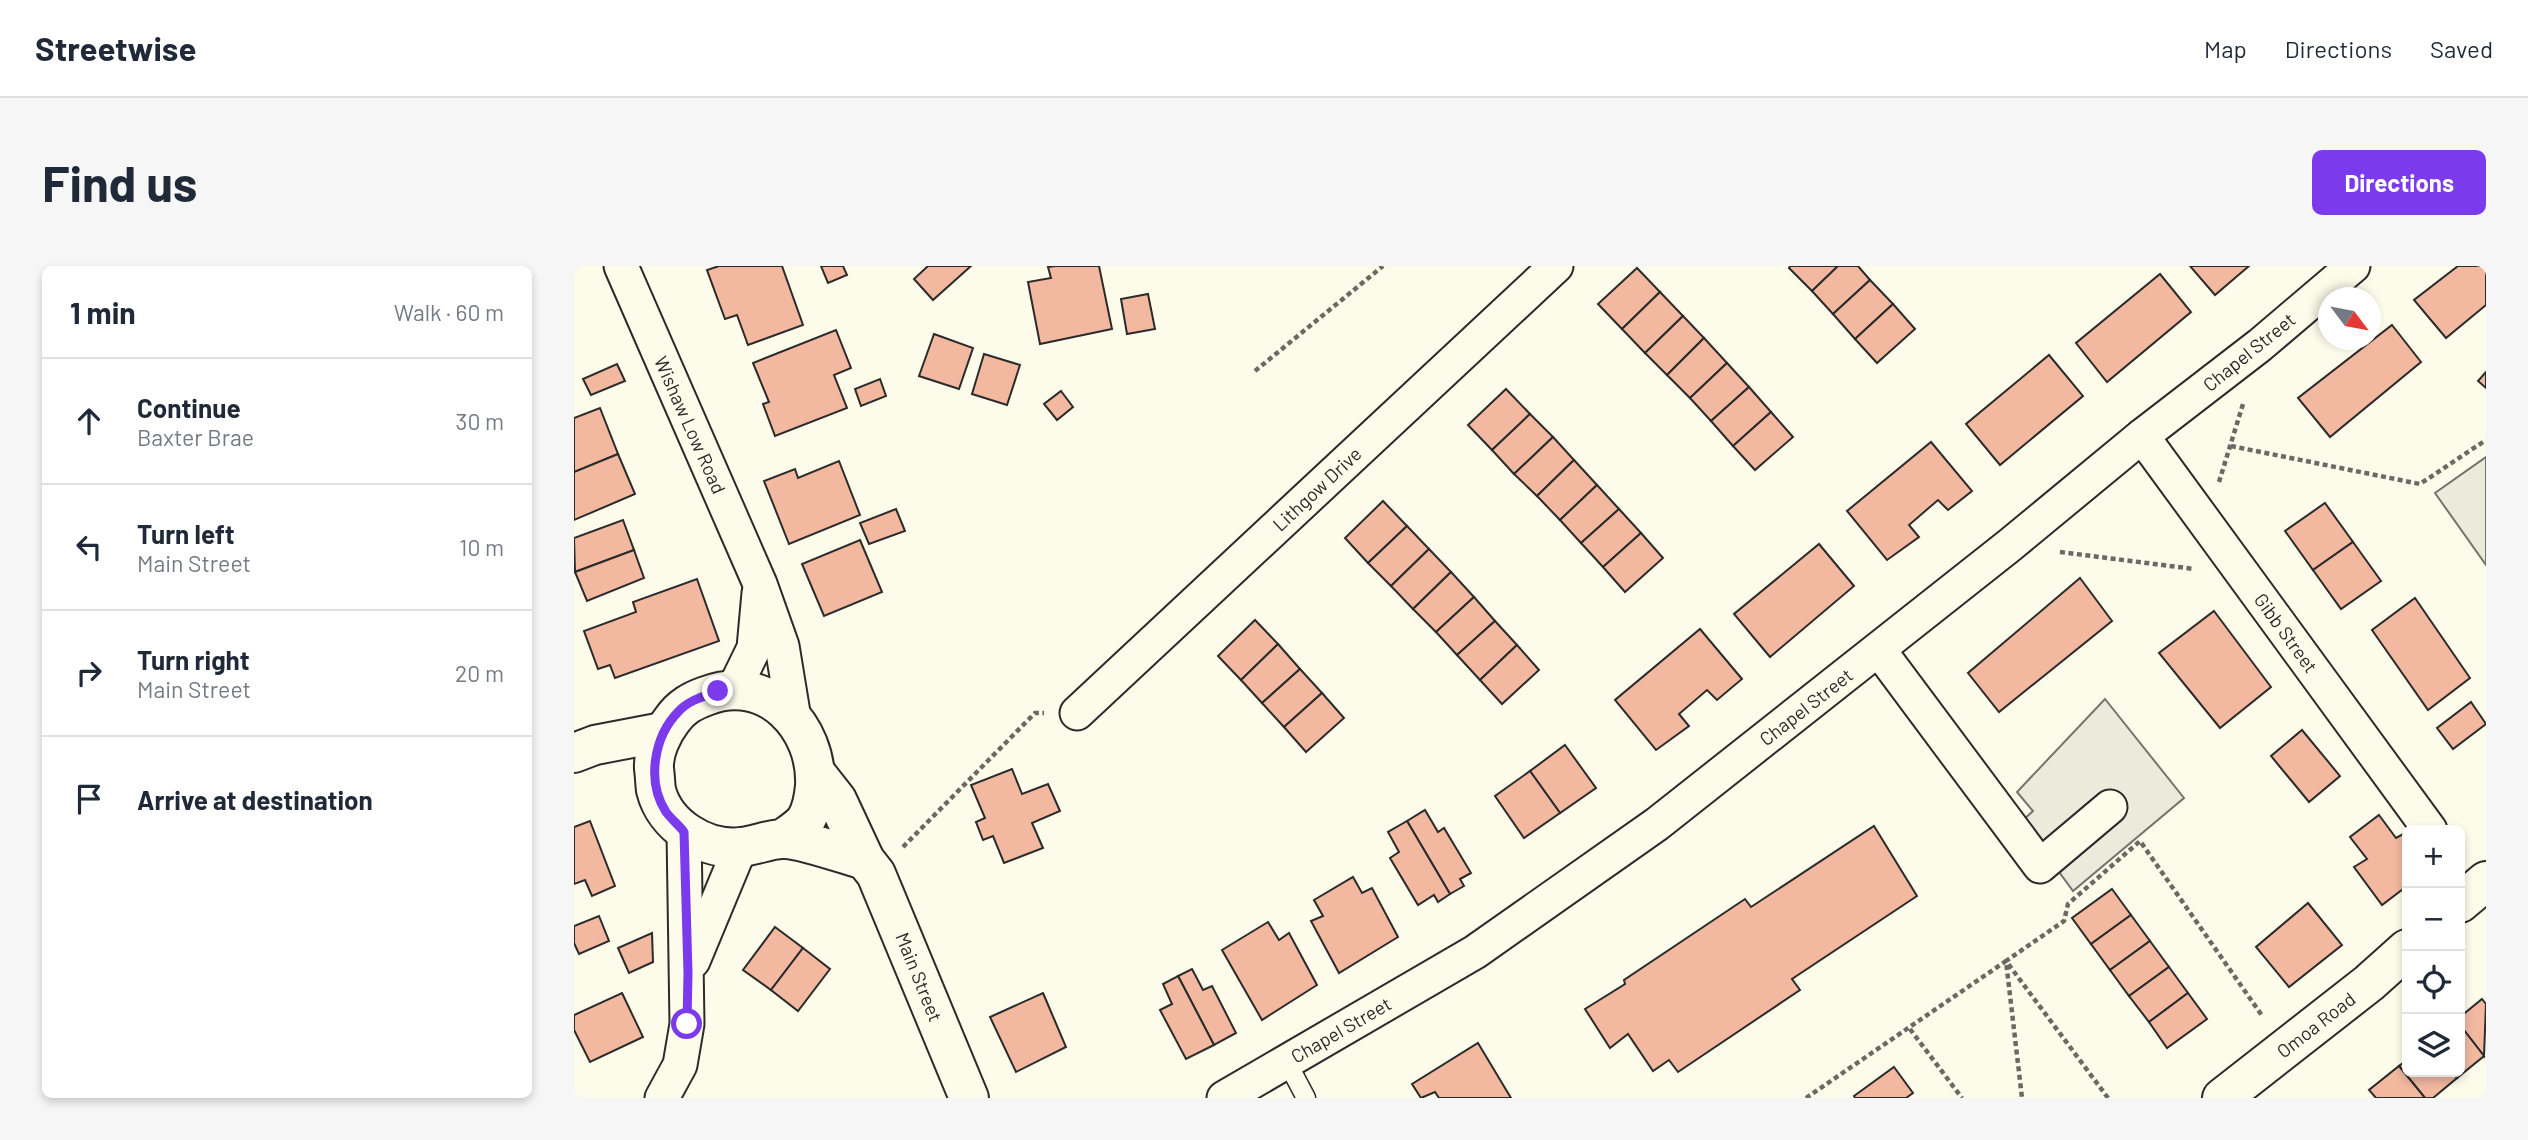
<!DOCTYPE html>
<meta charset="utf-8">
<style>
:root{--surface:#fff;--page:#f6f6f7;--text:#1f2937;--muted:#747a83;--line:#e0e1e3;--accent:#7c3aed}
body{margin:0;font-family:Barlow,sans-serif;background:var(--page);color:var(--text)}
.controls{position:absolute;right:21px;bottom:21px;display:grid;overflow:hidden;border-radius:10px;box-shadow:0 4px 10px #0003}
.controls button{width:63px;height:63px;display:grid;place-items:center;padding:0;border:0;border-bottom:2px solid var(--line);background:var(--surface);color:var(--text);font:35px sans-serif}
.compass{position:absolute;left:1744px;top:21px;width:63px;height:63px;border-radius:50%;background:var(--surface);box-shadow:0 4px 10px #0003;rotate:122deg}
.stop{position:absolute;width:21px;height:21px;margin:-16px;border:5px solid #7c3aed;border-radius:50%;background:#fff}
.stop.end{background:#7c3aed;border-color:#fff;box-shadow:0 2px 7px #0008}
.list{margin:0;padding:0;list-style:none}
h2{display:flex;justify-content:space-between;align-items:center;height:91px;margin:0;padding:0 28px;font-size:30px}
h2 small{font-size:23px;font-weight:400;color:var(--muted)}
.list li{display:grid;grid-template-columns:46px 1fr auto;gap:21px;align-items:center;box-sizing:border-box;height:126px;padding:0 28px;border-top:2px solid var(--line)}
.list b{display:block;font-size:26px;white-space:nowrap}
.list p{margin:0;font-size:23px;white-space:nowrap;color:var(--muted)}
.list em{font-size:23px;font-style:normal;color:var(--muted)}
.icon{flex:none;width:38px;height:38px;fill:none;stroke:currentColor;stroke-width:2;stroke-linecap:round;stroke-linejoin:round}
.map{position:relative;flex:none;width:1912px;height:832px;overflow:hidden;border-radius:10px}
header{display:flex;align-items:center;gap:42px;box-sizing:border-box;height:98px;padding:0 35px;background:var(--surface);border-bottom:2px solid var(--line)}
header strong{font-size:33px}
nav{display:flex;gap:38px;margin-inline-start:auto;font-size:24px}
.intro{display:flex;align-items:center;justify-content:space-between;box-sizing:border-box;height:168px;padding:0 42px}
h1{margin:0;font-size:49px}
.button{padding:18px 32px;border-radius:10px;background:var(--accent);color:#fff;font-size:24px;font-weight:700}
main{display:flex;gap:42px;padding:0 42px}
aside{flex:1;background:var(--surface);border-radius:10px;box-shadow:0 4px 10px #0003}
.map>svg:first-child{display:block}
.parking{fill:#eceadb;stroke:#74746e;stroke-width:2}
.building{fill:#f2b8a0;stroke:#2b2b2b;stroke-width:2}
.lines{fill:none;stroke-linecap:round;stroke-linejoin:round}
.lane-casing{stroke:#2b2b2b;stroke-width:21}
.street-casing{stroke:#2b2b2b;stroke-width:37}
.secondary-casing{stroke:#2b2b2b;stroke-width:42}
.path{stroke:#6a6964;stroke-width:4.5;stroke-dasharray:5 3.5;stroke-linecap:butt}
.lane{stroke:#fdfbea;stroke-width:18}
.street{stroke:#fdfbea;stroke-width:33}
.secondary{stroke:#fdfbea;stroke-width:38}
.route{stroke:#7c3aed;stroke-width:9}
.labels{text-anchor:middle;stroke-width:5;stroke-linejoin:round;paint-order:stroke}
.street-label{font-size:19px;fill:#2b2b2b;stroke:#fdfbea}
</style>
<header>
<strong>Streetwise</strong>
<nav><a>Map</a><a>Directions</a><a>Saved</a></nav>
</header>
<div class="intro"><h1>Find us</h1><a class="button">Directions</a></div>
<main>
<aside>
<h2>1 min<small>Walk · 60 m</small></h2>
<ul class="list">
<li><svg class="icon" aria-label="ahead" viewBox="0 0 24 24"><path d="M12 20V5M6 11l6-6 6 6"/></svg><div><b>Continue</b><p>Baxter Brae</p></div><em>30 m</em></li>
<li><svg class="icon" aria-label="left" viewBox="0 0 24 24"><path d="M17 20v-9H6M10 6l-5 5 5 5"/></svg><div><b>Turn left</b><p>Main Street</p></div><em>10 m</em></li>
<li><svg class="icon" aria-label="right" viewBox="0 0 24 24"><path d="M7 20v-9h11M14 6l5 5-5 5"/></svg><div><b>Turn right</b><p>Main Street</p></div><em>20 m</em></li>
<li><svg class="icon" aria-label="arrive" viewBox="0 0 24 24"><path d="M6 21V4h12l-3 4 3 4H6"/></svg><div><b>Arrive at destination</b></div></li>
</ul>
</aside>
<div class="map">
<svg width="1912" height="832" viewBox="0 0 1912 832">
<rect width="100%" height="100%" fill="#fdfbea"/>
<g class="parking">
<polygon points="1912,191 1912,299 1861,227"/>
<polygon points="1531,433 1610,532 1499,625 1448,555 1459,545 1443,526"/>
</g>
<g class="building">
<polygon points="145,0 208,0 229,59 174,79 163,49 151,53 133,4"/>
<polygon points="247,0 269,0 273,9 254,17"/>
<polygon points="354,0 397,0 359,34 340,13"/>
<polygon points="481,0 525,0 538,63 466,78 454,16 477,12 474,1"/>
<polygon points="1216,0 1264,0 1238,25 1215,2"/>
<polygon points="1264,0 1284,0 1296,14 1259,48 1238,25"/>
<polygon points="1616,0 1675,0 1641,29"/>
<polygon points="1884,0 1912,0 1912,39 1872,72 1840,34"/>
<polygon points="1063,2 1086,26 1048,63 1024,38"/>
<polygon points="1586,8 1617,46 1533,116 1502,77"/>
<polygon points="1296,14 1319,38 1281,73 1259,48"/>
<polygon points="1086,26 1109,50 1071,87 1048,63"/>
<polygon points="574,28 581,63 553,68 547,33"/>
<polygon points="1319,38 1341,63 1303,97 1281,73"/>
<polygon points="1109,50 1130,72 1093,109 1071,87"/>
<polygon points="1818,59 1847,96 1756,171 1724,132"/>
<polygon points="262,64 277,102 260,109 273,142 201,170 189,138 195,136 179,97"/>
<polygon points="360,68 399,82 385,123 345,110"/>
<polygon points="1130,72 1153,97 1116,132 1093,109"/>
<polygon points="410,88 446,99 433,139 398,128"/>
<polygon points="1475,89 1509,130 1426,199 1392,158"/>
<polygon points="1153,97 1175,121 1137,155 1116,132"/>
<polygon points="43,98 51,115 17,129 9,113"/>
<polygon points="1912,106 1912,122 1904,115"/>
<polygon points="306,113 312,130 287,140 281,123"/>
<polygon points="1175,121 1197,146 1159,180 1137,155"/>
<polygon points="932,123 956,148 918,184 894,159"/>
<polygon points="487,125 499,141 483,154 470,138"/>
<polygon points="26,142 44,188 0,206 0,152"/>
<polygon points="1197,146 1219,171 1181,204 1159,180"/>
<polygon points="956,148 979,171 940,208 918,184"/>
<polygon points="979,171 1000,194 963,230 940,208"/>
<polygon points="1357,176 1398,225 1374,244 1364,234 1335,259 1345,271 1313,294 1273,245"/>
<polygon points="44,188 61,228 0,254 0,206"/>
<polygon points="1000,194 1023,219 986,254 963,230"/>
<polygon points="265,195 286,249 215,278 190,215 221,203 224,212"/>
<polygon points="1023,219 1045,243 1007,277 986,254"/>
<polygon points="809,235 833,260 794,297 771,272"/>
<polygon points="1751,237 1779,276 1739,304 1711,265"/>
<polygon points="322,243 331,265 295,278 286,257"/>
<polygon points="1045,243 1067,267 1029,301 1007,277"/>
<polygon points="49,254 60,284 1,306 0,272"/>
<polygon points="833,260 855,283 817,320 794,297"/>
<polygon points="1067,267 1089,292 1051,326 1029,301"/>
<polygon points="286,274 308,326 250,350 228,298"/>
<polygon points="1779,276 1807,315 1767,343 1739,304"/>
<polygon points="1245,278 1280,320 1196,391 1160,348"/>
<polygon points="855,283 877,306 839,343 817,320"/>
<polygon points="60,284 70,312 13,335 1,306"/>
<polygon points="877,306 900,331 862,366 839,343"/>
<polygon points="1506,312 1538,355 1425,446 1394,407"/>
<polygon points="123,313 145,375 41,412 36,399 24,403 10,365 62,346 59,336"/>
<polygon points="900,331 921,355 883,389 862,366"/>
<polygon points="1841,332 1896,412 1854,444 1798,364"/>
<polygon points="1640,345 1697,421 1646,462 1585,387"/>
<polygon points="681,354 704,378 667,414 644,390"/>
<polygon points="921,355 943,379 906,414 883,389"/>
<polygon points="1126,363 1168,413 1143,434 1133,424 1105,448 1115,460 1082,484 1041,434"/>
<polygon points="704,378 726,403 688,437 667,414"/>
<polygon points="943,379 965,404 928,438 906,414"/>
<polygon points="726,403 748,427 710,461 688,437"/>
<polygon points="748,427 770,452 732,486 710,461"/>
<polygon points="1897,436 1912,458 1879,483 1863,462"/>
<polygon points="1728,464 1766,510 1735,536 1697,490"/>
<polygon points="991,479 1022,522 986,547 956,505"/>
<polygon points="438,503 448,528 474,518 486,545 458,557 469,582 430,597 419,570 409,574 402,556 411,552 397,519"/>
<polygon points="956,505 986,547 950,572 921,530"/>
<polygon points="851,544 864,566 870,562 897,607 886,613 890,620 876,628 833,555"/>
<polygon points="1805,549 1822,572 1833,566 1833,620 1808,639 1780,601 1793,593 1776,571"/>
<polygon points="16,555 41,620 18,630 11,614 0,618 0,561"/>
<polygon points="833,555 876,628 864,636 860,629 844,639 816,592 825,586 814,566"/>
<polygon points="1300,560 1343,630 1218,713 1226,724 1104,806 1095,794 1079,805 1054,768 1036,782 1011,743 1051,718 1050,714 1171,633 1177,641"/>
<polygon points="779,611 788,627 798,622 824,671 765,707 737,655 749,650 740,634"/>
<polygon points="1538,623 1557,649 1517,678 1498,652"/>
<polygon points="1734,637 1768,679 1715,721 1682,681"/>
<polygon points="1557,649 1576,675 1536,704 1517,678"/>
<polygon points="25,650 35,675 5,688 0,677 0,660"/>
<polygon points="694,656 705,674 715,667 743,719 688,754 648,684"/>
<polygon points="201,661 229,682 197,724 169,704"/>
<polygon points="78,667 79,696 55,707 44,682"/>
<polygon points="1576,675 1595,701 1555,730 1536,704"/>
<polygon points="229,682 256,703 224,745 197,724"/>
<polygon points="1595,701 1614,727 1575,756 1555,730"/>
<polygon points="618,703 629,724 638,720 662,767 640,779 604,710"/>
<polygon points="604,710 640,779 612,793 586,744 598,738 589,718"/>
<polygon points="48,727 69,771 16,796 0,764 0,749"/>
<polygon points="469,727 492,781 442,806 416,751"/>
<polygon points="1614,727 1633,753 1593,782 1575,756"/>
<polygon points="1908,733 1912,738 1910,790 1886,759 1886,751"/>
<polygon points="1886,759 1910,790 1883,812 1878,806 1886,806"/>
<polygon points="904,777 937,832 865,832 861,826 847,832 838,818"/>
<polygon points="1833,794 1833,806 1878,806 1883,812 1859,832 1851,832 1825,800"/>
<polygon points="1825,800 1851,832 1802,832 1795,824"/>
<polygon points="1320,801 1339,827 1332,832 1281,832 1280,830"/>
</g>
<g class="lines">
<g class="lane-casing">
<polyline id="lane" points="713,796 732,832"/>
</g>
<g class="street-casing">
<g id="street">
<polyline points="47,0 186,318 208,380 220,453"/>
<polyline points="1568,170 1856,564"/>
<polyline points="1305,384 1466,600 1536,541"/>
<polyline points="160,423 180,382 185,327"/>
<polyline points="503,447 982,0"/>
<polyline points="119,695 166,582"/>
<polyline points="88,832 106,799 113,758 110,566"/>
<polyline points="650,832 901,686 1083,558 1436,279 1568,170 1686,79 1779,0"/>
</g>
</g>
<g class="secondary-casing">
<g id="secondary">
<polyline points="0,487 21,479 89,466"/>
<polyline points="241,506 263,534 291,594 302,608 395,832"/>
<path d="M210,572c7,-5 15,-10 21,-17 6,-9 9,-24 10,-35 3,-59 -48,-114 -109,-90 -14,5 -25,11 -34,24 -10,13 -19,32 -18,49 1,6 1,14 2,21 9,36 49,61 85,57 14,-1 28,-8 42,-8 15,-1 64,16 82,21"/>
<polyline points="1886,637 1912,615"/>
<polyline points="1648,832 1795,717 1833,683"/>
</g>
</g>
<g class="path">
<polyline points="681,105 809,0"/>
<polyline points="1657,180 1846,218 1912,174"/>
<polyline points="1645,216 1669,138"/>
<polyline points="1486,286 1620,303"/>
<polyline points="329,581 461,447 470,447"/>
<polyline points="1336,763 1388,832"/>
<polyline points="1232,832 1432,695 1448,832"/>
<polyline points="1534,832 1432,695 1490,655 1494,638 1566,575 1689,751"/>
</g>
<use href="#lane" class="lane"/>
<use href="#street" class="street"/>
<use href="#secondary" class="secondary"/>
</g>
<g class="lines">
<path class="route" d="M113,758l1,-51 -4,-141c-5,-7 -13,-13 -18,-20 -20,-31 -12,-76 13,-101 10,-11 26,-15 39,-20"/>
</g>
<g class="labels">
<g class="street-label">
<text transform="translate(1675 86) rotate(-39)" y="7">Chapel Street</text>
<text transform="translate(116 159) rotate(66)" y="7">Wishaw Low Road</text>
<text transform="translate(743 223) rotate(-43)" y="7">Lithgow Drive</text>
<text transform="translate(1712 367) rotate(54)" y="7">Gibb Street</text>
<text transform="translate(1232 441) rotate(-38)" y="7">Chapel Street</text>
<text transform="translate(345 711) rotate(68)" y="7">Main Street</text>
<text transform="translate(1742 759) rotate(-38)" y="7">Omoa Road</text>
<text transform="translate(767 764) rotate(-30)" y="7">Chapel Street</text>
</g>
</g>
</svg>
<div class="controls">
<button>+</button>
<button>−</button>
<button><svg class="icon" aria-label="locate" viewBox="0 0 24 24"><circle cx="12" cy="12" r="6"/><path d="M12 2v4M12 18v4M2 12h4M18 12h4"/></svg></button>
<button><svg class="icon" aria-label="layers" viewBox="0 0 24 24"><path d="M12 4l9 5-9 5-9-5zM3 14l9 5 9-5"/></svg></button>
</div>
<svg class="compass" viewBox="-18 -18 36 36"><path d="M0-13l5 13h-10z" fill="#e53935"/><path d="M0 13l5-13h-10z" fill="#747a83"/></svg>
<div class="stop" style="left:113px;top:758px"></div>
<div class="stop end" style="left:144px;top:425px"></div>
</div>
</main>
